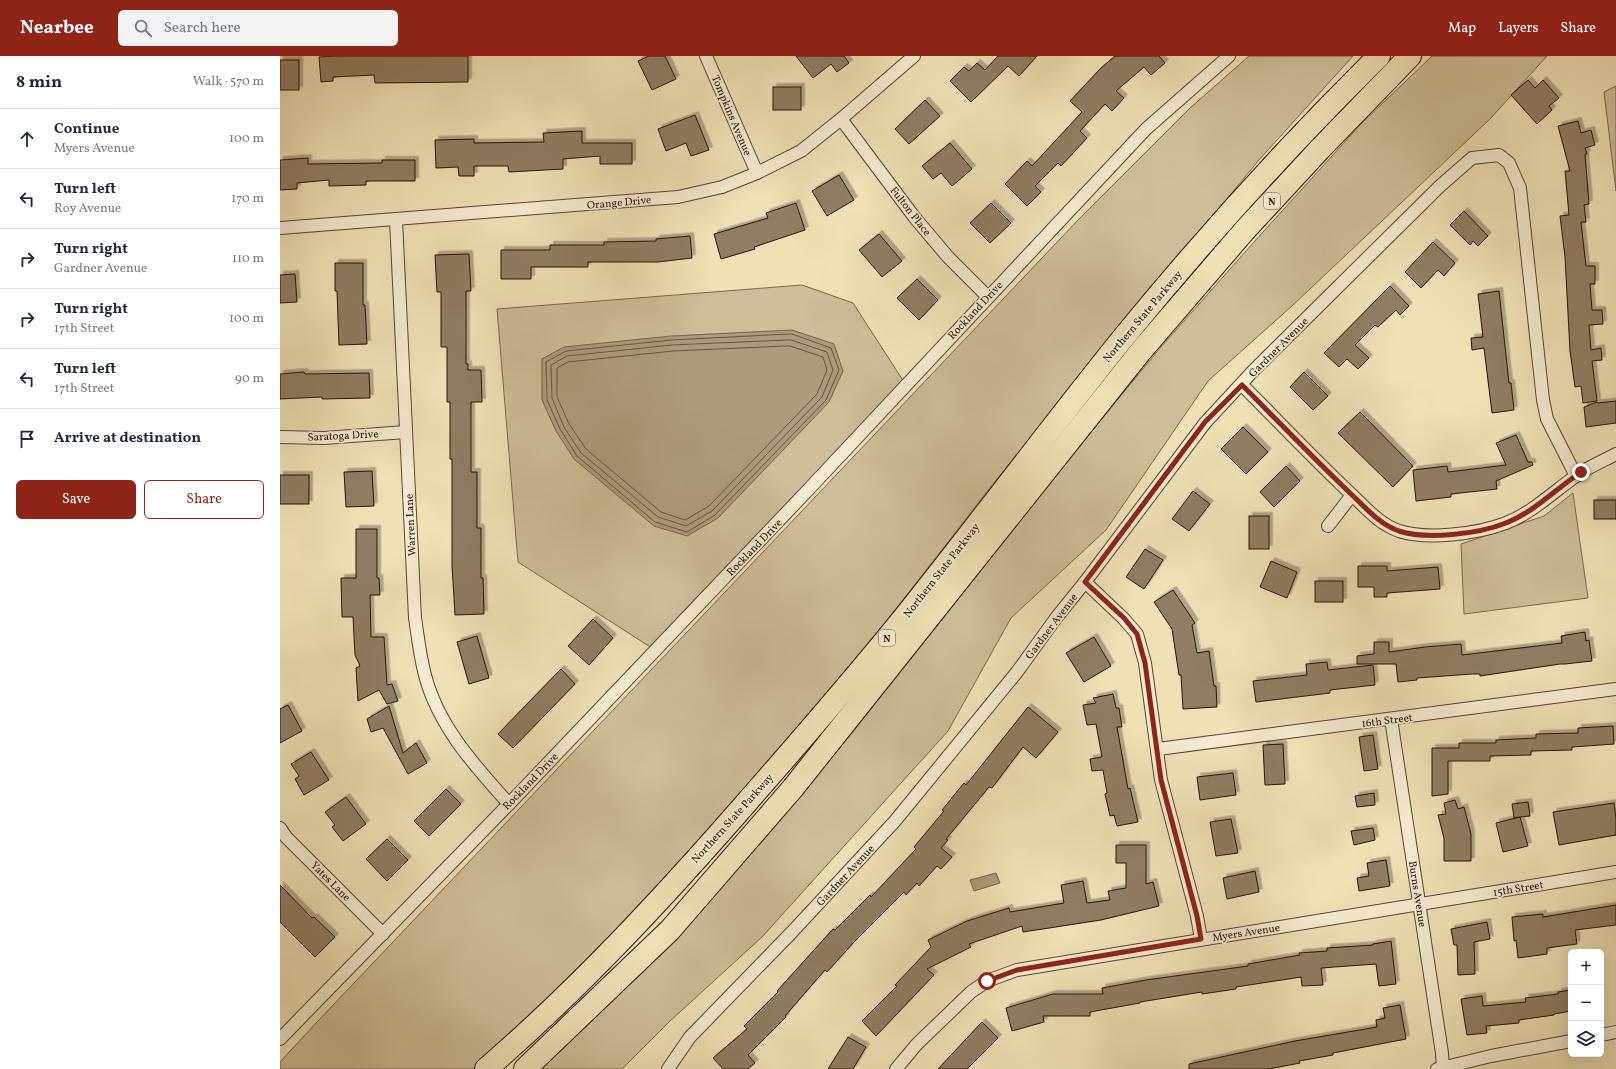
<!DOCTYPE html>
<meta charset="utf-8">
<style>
:root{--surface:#fff;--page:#f2f2f3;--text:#1f2937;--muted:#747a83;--line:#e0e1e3;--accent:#8f2418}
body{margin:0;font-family:Vollkorn,serif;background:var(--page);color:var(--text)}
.controls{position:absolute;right:12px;bottom:12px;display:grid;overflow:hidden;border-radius:6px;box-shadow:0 4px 16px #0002}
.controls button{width:36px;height:36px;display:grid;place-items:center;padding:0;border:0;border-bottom:1px solid var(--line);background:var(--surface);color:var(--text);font:20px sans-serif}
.stop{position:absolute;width:12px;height:12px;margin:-9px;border:3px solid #8f2418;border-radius:50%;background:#fff}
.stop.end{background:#8f2418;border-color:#fff;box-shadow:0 1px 4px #0008}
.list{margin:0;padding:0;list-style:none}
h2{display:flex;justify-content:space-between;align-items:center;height:52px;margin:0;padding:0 16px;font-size:17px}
h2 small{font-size:13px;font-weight:400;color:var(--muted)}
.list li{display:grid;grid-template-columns:26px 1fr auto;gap:12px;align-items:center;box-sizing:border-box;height:60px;padding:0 16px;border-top:1px solid var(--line)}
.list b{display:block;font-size:15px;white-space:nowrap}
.list p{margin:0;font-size:13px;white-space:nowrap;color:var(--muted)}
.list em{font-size:13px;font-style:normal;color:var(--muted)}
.actions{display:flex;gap:8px;padding:12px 16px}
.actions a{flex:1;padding:9px 0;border:1px solid var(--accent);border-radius:6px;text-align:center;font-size:14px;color:var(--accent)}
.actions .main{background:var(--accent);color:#fff}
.icon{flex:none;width:22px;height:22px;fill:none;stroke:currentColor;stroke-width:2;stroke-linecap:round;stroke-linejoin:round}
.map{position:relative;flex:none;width:1336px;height:1013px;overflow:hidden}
header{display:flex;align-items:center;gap:24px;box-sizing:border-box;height:56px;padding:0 20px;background:var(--accent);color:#fff}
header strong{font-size:19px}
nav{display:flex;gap:22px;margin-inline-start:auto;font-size:14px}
.search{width:280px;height:36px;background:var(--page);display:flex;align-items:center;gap:10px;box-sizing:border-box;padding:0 14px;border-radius:6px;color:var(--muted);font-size:15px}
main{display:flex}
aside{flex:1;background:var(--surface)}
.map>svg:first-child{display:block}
.green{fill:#cdbd98;stroke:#7b6750}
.water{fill:#ac9a7a;stroke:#78634c}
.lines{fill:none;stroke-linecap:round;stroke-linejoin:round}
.shore{stroke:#6a5640;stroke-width:1}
.building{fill:#907d62;stroke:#291107;filter:url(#shadow)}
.street-casing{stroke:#5a4533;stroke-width:14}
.highway-casing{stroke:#291107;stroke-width:24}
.street{stroke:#f5ebd0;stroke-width:12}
.highway{stroke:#efe0b6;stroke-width:22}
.route{stroke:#8f2418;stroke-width:5}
.labels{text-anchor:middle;stroke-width:3.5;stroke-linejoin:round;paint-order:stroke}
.shield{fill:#f5ebd0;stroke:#665243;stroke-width:1}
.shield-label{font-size:10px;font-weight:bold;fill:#291107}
.street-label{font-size:11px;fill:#291107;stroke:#f5ebd0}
</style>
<header>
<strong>Nearbee</strong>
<div class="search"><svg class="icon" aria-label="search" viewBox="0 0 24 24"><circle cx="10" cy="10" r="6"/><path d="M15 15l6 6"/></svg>Search here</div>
<nav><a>Map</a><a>Layers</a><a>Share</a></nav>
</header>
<main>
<aside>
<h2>8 min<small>Walk · 570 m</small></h2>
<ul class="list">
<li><svg class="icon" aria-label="ahead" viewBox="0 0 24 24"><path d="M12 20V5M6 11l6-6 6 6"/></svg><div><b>Continue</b><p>Myers Avenue</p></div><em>100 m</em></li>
<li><svg class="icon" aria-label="left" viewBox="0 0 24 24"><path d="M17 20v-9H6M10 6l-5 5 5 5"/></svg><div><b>Turn left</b><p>Roy Avenue</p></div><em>170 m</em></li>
<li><svg class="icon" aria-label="right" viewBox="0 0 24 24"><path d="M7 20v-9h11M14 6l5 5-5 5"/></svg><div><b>Turn right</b><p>Gardner Avenue</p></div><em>110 m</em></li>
<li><svg class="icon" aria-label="right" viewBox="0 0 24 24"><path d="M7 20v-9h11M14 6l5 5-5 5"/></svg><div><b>Turn right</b><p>17th Street</p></div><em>100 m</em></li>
<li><svg class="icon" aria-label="left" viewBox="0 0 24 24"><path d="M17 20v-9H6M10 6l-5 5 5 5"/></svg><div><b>Turn left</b><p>17th Street</p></div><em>90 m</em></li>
<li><svg class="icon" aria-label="arrive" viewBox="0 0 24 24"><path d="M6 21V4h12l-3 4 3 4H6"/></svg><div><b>Arrive at destination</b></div></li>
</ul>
<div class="actions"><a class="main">Save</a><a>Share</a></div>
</aside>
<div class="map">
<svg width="1336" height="1013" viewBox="0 0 1336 1013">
<defs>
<filter id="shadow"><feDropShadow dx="3.5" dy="-3.5" stdDeviation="0" flood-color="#0004"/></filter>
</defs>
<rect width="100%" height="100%" fill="#efe0b6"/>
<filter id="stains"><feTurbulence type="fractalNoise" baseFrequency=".005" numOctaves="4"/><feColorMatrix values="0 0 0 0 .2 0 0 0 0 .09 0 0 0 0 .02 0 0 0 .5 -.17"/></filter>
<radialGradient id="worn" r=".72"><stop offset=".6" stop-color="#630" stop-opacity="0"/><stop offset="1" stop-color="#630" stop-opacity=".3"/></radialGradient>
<g class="green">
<polygon points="969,0 1073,0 978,105 709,433 547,642 476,727 302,914 193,1013 0,1013 0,1006 37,966 799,163 910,52"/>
<polygon points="1152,0 1267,0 1210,63 1013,249 928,325 826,474 731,562 668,675 482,881 389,966 342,1013 256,1013 357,920 487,780 576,672 792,399 881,291 974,186 1081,68"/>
<polygon points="1336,30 1336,135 1324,36"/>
<polygon points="522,229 573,247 626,329 375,594 238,506 217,253"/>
<polygon points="1293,437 1308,542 1184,558 1181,488 1264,460"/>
</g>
<g class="water">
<polygon points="512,274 554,288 563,315 549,346 438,462 407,480 374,470 294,403 276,375 262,344 262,303 284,291 391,280"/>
<polygon points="716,817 720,827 694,835 690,824"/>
</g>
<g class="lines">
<g class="shore">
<polygon points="512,278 551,292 559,314 546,344 435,459 407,476 375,466 297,400 280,373 267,344 266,306 286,295 392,284"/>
<polygon points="511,284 547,296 553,314 542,341 432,455 406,470 378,461 301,397 284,371 272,342 271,309 287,300 392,289"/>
<polygon points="510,290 543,301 547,314 537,338 429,450 405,464 381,456 306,393 289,368 277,341 277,312 288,306 393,295"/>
</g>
</g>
<g class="building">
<polygon points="53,0 188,0 188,26 95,27 94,19 53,21 53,25 41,26 39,1"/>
<polygon points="369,0 385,0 396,23 372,34 358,5"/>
<polygon points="516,0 564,0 569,7 557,16 551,8 533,22"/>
<polygon points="718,0 757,0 739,20 728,10 691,46 670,25 684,11 689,15 697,7 705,14"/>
<polygon points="835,0 879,0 885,7 871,19 864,11 836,35 844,42 832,55 825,48 800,75 807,82 781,110 778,107 755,130 761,136 747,150 725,128 747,105 752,110 802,56 790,45 820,13"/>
<rect x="0" y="4" width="19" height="30"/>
<polygon points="1248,24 1255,32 1263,24 1279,42 1269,50 1272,54 1257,68 1231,39"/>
<rect x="493" y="31" width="28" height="23"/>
<polygon points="645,44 660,60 629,88 615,73"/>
<polygon points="415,59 429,94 411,100 406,87 386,95 378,73"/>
<polygon points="1298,65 1301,77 1311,74 1315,89 1305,92 1307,98 1305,98 1309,148 1304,149 1306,166 1301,166 1306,210 1315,210 1315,228 1310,228 1312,254 1322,254 1323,268 1309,269 1311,294 1321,292 1322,304 1312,305 1317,345 1303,347 1301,330 1295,331 1290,295 1285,201 1280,160 1289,159 1285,115 1290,115 1278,70"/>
<polygon points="302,75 302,87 352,87 352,108 320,108 320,100 283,103 283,113 229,116 228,110 194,110 194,120 179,120 178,111 156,112 155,84 194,83 194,87 264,86 263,77"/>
<polygon points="670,87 692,113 672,130 661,117 653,123 642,110"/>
<polygon points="28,102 28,108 102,107 102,104 135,104 135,125 86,125 86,129 49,130 49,124 17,127 17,133 0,134 0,104"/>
<polygon points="559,119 574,144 547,160 532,135"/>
<polygon points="516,147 525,174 474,191 475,193 441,203 434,178 488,162 486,157"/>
<polygon points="711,147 731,167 710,187 690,167"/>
<polygon points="1184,155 1208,180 1198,190 1193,185 1190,189 1170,169"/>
<polygon points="599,178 622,205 602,221 579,194"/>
<polygon points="410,180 412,202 378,206 308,206 308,211 251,211 251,223 221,223 221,194 270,194 270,189 324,189 324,186 376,185 376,183"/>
<polygon points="1153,186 1175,207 1164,220 1158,214 1141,232 1125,216"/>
<polygon points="189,198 191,235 186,235 186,308 188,308 188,314 201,314 202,346 191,346 191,416 197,416 197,472 201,472 201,522 203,522 204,558 175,559 172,510 172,403 170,403 170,346 167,346 167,291 161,291 161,236 157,236 155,199"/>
<polygon points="55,207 83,207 83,249 85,249 87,288 59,289 57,235 55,235"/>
<polygon points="15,218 17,246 0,247 0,219"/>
<polygon points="637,223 658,244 639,264 617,242"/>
<polygon points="1110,230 1129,250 1120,259 1116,254 1098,271 1095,269 1075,289 1089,302 1078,313 1067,303 1059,311 1044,297"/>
<polygon points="1219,235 1229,327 1231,327 1234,354 1212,357 1204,292 1192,294 1191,282 1203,281 1198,238"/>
<polygon points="24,316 25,318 89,317 90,342 42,343 42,341 0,343 0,318"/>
<polygon points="1024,316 1048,340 1033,354 1010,331"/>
<polygon points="1336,345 1336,367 1306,371 1304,351 1317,346 1318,347"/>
<polygon points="1080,356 1133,410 1113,431 1058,377"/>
<polygon points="963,371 988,396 966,418 941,393"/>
<polygon points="1236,379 1248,406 1252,406 1253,409 1216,425 1217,433 1171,438 1171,441 1136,445 1133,414 1167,410 1168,416 1226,409 1216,387"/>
<polygon points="1006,410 1020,425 994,451 980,436"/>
<polygon points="92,415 94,450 66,451 64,416"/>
<rect x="0" y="419" width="29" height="29"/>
<polygon points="913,435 930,448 909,475 892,463"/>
<rect x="1314" y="444" width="22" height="19"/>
<rect x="969" y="460" width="20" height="33"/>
<polygon points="76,473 97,473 97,522 99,522 100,539 90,539 91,581 104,581 107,629 112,628 118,645 107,648 99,634 78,645 76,612 80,610 75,599 73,561 62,561 61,522 76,522"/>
<polygon points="865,493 883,504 864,533 846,521"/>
<polygon points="991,505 1017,516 1007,542 980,531"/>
<polygon points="1078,510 1107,510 1107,515 1158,511 1160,533 1107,537 1107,541 1094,541 1094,531 1078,531"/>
<rect x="1035" y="525" width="28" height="21"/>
<polygon points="893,534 915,567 912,569 917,597 929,595 934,630 936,630 937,651 903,653 901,619 899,619 892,573 874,546"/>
<polygon points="313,563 333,582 309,609 288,590"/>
<polygon points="1305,576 1306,585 1309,584 1312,605 1285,608 1280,608 1200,620 1200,618 1192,618 1137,622 1137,624 1118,626 1116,608 1077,608 1077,600 1094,598 1094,586 1109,586 1109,596 1145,591 1181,588 1182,599 1282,587 1281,580"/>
<polygon points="197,580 209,622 189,628 177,586"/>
<polygon points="814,581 831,610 804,626 786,597"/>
<polygon points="1047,606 1048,614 1093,609 1095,629 1050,634 1050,637 976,646 973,625 1027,619 1026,608"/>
<polygon points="281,613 295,628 233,692 218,678"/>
<polygon points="833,638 836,652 839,652 842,671 837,671 848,733 850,732 858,766 837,770 834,759 830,760 825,738 827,737 823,714 812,715 810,703 822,701 816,668 807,669 803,649 816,647 813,642"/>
<polygon points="8,649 22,675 0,687 0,653"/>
<polygon points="109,650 123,697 136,687 147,707 128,718 103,672 91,676 87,663"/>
<polygon points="748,651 778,676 756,702 743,691 712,732 709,731 666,783 668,784 661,792 672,801 661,813 657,810 639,830 637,827 626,839 624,836 575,885 547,916 545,914 505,960 506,961 468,999 475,1007 468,1013 443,1013 433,1002 467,973 464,970 498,936 497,935 553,873 555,874 590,839 591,841 636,793 634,791 664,755 662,754 684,727 686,729"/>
<polygon points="1333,670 1334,688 1292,691 1292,694 1251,695 1251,699 1210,700 1210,705 1168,705 1168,738 1152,740 1152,692 1179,692 1179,687 1216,687 1216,684 1256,682 1256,678 1298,677 1298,672"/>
<polygon points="1093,679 1098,713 1084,715 1079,681"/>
<polygon points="1003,688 1005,728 985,729 983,689"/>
<polygon points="31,696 49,724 24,739 15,723 19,720 11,708"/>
<polygon points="953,717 956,739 920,744 917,721"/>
<polygon points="166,733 181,748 149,780 134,765"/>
<polygon points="1094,737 1095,749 1077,751 1075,740"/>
<polygon points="66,741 86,768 63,785 52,771 55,769 45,756"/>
<polygon points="1175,744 1178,753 1184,751 1191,778 1191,805 1164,805 1164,782 1158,759 1166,758 1164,747"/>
<polygon points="1248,746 1250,760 1240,761 1248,790 1223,796 1216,767 1240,761 1234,762 1232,748"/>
<polygon points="1334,747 1336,763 1336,779 1279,789 1273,756"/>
<polygon points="951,763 958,797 936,800 930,766"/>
<polygon points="1093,772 1095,784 1074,789 1071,775"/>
<polygon points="107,783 128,804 107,825 86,803"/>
<polygon points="836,789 866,789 866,828 873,826 879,850 821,864 743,876 742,870 689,888 691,891 647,913 654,919 596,980 582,965 617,930 615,929 651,891 648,884 687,865 729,852 730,856 784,847 781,829 803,825 807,847 830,844 828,835 846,832 846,807 836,807"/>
<polygon points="1106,804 1110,830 1079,835 1077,822 1089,820 1087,807"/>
<polygon points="975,815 979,836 947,843 943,822"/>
<polygon points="0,829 32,862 34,861 55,881 35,901 0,866"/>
<polygon points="1336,849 1336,869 1295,874 1297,888 1267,892 1267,898 1238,902 1236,884 1234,885 1232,861 1263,858 1263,861"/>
<polygon points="1207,866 1210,883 1194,886 1195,918 1178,919 1177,889 1174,889 1171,873"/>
<polygon points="1111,885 1116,928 1099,930 1096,908 1041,912 1043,929 1022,930 1021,921 956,931 956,933 922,938 922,936 860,946 860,947 810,956 810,960 763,960 764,966 732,975 726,952 773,938 823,938 822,932 866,924 968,910 968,908 1020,899 1019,897 1047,895 1047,892 1093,889 1093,888"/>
<polygon points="1291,934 1291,955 1274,958 1274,959 1239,964 1239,967 1206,970 1207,977 1187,979 1181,943 1202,940 1203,950 1246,946 1245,942 1278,938 1278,936"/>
<polygon points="1120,949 1126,983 1053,997 1053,999 1019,1005 1020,1007 989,1013 909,1013 909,1008 1015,985 1097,971 1096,964 1105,962 1103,952"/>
<polygon points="702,966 718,982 687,1013 658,1013"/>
<polygon points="568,981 586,991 573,1013 548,1013"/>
</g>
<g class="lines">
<g class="street-casing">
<g id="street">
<polyline points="426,0 477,117"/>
<polyline points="561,63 635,162 668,201 708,241"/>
<path d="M116,164l19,398c3,19 5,39 10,57 13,51 50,91 84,129"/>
<polyline points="0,172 398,141 442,131 477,117 521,95 561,63 634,0"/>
<path d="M962,329c36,36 72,74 109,109 15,14 28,30 48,37 28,9 78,3 107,-8 26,-10 47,-31 70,-47 12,-9 27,-15 40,-22"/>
<polyline points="0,381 44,382 126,376"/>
<polyline points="1048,470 1072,439"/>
<polyline points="805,526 843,562 857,578 865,607 881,724 917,860 921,883"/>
<polyline points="1111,663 1162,997 1163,1013"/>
<polyline points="878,693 1336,633"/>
<polyline points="0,772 6,781 103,878"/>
<polyline points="1321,979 1336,976"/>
<polyline points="0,983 229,748 528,434 866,73 949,0"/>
<polyline points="388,1013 410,981 512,876 615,765 737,616 776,562 805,526 925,367 973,315 1160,130 1192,102 1219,99 1229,107 1240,132 1263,344 1267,363 1296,420"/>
<polyline points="616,1013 637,988 691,936 707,925 737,914 1336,816"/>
<polyline points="1157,1013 1211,1000 1291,985"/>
</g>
</g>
<g class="highway-casing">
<g id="highway">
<path d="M206,1013c94,-81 179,-173 261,-267 56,-64 113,-129 167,-197 70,-88 138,-179 209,-267 80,-98 166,-193 256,-282"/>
<polyline points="245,1013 390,874 513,732 861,295 965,174 1039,94 1130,0"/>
</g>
</g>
<use href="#street" class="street"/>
<use href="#highway" class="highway"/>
</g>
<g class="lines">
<path class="route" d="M707,925l30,-11 184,-31 -4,-23 -36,-136 -16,-117 -8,-29 -13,-16 -39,-36 120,-160 37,-37c36,36 72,74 109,109 15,14 28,30 48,37 28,9 79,3 107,-8 28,-11 50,-34 75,-51"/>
</g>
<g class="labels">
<g class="shield">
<rect x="984" y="137" width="16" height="16" rx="3"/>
<rect x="599" y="574" width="16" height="16" rx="3"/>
</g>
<g class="shield-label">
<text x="992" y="149">N</text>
<text x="607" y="586">N</text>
</g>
<g class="street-label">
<text transform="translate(452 59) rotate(67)" y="4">Tompkins Avenue</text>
<text transform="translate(339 146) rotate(-5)" y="4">Orange Drive</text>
<text transform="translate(631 155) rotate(52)" y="4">Fulton Place</text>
<text transform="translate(695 254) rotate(-47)" y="4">Rockland Drive</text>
<text transform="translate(862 260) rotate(-50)" y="4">Northern State Parkway</text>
<text transform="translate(998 291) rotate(-45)" y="4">Gardner Avenue</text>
<text transform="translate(63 379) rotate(-3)" y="4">Saratoga Drive</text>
<text transform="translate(130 469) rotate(-93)" y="4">Warren Lane</text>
<text transform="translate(474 491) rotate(-46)" y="4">Rockland Drive</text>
<text transform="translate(661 514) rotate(-52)" y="4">Northern State Parkway</text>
<text transform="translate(771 570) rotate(-53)" y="4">Gardner Avenue</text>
<text transform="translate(1107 664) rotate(-7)" y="4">16th Street</text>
<text transform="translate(250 725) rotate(-46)" y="4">Rockland Drive</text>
<text transform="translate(452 762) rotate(-48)" y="4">Northern State Parkway</text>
<text transform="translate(565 819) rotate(-47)" y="4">Gardner Avenue</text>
<text transform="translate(51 825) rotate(45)" y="4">Yates Lane</text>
<text transform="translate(1238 832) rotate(-9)" y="4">15th Street</text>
<text transform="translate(1138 838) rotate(81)" y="4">Burns Avenue</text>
<text transform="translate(966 876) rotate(-9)" y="4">Myers Avenue</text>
</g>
</g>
<rect width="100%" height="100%" filter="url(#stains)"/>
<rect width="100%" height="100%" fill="url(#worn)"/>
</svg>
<div class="controls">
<button>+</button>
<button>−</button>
<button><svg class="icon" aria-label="layers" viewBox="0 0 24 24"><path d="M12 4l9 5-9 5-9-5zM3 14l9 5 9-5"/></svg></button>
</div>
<div class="stop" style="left:707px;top:925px"></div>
<div class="stop end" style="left:1301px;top:416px"></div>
</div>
</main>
